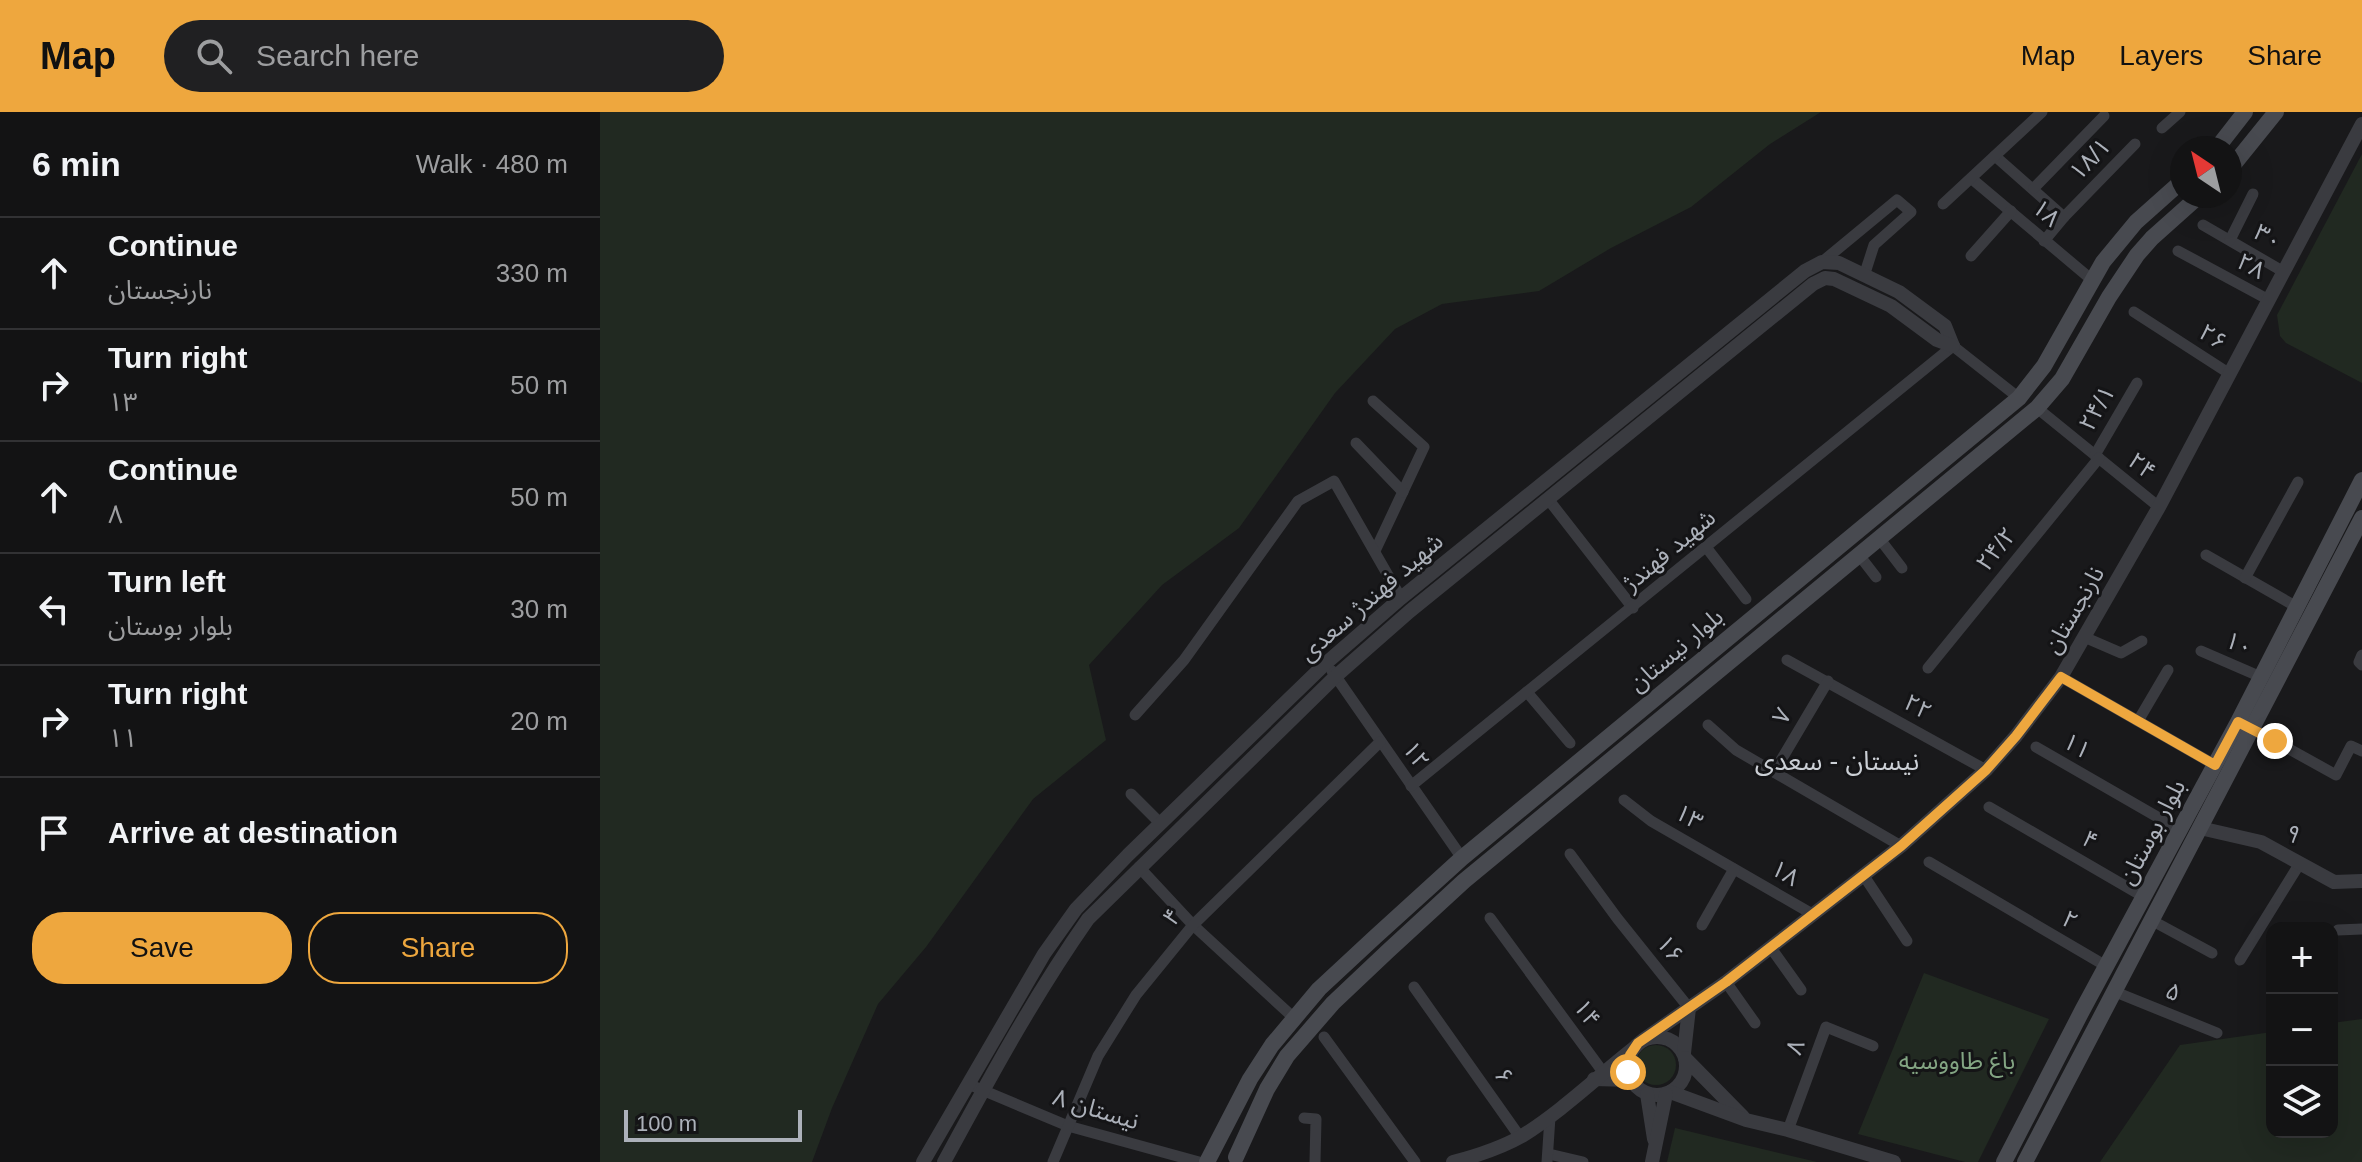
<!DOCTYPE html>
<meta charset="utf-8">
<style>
:root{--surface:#131314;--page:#202022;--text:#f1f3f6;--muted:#9d9ea0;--line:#323234;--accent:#eea73e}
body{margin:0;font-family:Helvetica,"Noto Sans Arabic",sans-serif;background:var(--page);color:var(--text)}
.controls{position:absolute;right:24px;bottom:24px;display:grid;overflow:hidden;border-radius:16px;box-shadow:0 8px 32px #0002}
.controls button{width:72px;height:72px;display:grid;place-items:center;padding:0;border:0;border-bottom:2px solid var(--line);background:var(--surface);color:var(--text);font:40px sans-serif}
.compass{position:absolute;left:1570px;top:24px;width:72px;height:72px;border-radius:50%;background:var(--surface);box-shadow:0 8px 32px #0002;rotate:325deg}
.scale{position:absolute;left:24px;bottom:20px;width:178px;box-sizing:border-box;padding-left:8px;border:4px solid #acb1ba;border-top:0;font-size:22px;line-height:28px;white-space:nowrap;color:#acb1ba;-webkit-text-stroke:6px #141416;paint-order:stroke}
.stop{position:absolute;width:24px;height:24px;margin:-18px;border:6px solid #eea73e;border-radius:50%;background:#fff}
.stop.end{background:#eea73e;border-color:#fff;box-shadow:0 2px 8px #0008}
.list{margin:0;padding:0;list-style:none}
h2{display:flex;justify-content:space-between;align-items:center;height:104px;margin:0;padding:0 32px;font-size:34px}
h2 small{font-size:26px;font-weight:400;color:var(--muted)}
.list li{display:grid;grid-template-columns:52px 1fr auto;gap:24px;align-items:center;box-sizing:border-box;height:112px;padding:0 32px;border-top:2px solid var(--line)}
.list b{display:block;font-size:30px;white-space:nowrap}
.list p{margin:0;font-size:26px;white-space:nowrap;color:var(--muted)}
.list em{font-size:26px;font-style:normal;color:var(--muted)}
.actions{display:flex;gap:16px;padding:24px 32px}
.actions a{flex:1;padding:18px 0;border:2px solid var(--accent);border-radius:32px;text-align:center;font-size:28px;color:var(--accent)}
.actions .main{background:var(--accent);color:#111}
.icon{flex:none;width:44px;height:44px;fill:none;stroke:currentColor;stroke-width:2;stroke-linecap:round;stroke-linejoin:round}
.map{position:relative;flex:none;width:1762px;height:1050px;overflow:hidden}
header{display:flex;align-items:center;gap:48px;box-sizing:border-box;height:112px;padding:0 40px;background:var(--accent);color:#111}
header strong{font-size:38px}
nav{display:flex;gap:44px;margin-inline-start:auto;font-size:28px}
.search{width:560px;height:72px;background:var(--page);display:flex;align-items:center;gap:20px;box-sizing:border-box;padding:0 28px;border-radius:44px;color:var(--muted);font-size:30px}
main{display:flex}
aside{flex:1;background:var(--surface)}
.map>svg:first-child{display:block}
.green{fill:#212921}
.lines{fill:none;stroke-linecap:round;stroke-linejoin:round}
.minor{stroke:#3a3b40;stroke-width:11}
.tertiary{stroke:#3a3b40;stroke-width:14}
.secondary{stroke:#484a50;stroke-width:16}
.route{stroke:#eea73e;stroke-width:10}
.labels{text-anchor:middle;stroke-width:6;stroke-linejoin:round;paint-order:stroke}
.street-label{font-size:24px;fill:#acb1ba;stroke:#141416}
.park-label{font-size:24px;fill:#83a583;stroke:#141416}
.neighbourhood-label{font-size:26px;fill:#ccd0d6;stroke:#141416}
</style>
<header>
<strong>Map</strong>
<div class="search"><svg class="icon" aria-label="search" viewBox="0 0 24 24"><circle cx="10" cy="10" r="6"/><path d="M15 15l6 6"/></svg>Search here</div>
<nav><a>Map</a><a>Layers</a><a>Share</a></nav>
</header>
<main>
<aside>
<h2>6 min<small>Walk · 480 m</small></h2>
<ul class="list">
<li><svg class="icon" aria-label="ahead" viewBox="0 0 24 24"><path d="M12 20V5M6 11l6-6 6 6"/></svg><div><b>Continue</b><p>نارنجستان</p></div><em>330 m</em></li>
<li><svg class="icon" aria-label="right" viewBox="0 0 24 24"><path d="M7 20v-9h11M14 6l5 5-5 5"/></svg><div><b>Turn right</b><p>۱۳</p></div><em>50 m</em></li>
<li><svg class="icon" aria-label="ahead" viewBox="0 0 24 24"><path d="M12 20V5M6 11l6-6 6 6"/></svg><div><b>Continue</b><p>۸</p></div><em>50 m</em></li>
<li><svg class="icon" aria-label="left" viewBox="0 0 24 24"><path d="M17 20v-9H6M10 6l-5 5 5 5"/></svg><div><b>Turn left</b><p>بلوار بوستان</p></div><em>30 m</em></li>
<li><svg class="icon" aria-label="right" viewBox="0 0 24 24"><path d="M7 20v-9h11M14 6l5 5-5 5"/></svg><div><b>Turn right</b><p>۱۱</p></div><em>20 m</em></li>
<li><svg class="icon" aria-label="arrive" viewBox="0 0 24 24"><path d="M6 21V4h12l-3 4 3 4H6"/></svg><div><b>Arrive at destination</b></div></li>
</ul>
<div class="actions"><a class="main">Save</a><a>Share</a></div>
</aside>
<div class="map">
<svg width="1762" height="1050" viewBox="0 0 1762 1050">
<rect width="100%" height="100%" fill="#19191b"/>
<g class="green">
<polygon points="0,0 1221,0 1170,32 1091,95 1011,136 939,179 842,192 795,217 735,281 639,416 562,473 489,553 506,628 433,687 326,835 278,892 232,996 212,1050 0,1050"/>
<polygon points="1762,42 1762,271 1686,231 1680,224 1677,203"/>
<polygon points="1324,861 1449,907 1378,1050 1365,1050 1258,1022"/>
<polygon points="1762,907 1762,1050 1500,1050 1580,933 1672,920 1672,1020 1732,1020 1732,911"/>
<circle cx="1056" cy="953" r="20"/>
<polygon points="1075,1016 1217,1050 1067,1050"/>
</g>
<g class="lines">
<g class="minor">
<polyline points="1562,16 1580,0"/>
<polyline points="1395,44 1464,105"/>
<polyline points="1372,67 1492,168"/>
<polyline points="1434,76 1504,4"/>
<polyline points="1343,92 1442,0"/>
<polyline points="1603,113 1684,160"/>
<polyline points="1630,128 1653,82"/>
<polyline points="1444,129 1464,105 1535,32"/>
<polyline points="1578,139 1669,188"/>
<polyline points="1371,144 1411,99"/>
<polyline points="1222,150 1297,88 1311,100 1274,133 1264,164"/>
<polyline points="1534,200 1630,262"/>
<polyline points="773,289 824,335 775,439"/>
<polyline points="1437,296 1559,395"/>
<polyline points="756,331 803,380"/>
<polyline points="1495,343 1537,271"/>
<polyline points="948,387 1033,496"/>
<polyline points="1279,426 1302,456"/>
<polyline points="1106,435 1146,487"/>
<polyline points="1259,443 1276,465"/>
<polyline points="1606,443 1697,495"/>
<polyline points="1645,466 1698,370"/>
<polyline points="1484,525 1521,541 1542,529"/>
<polyline points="1601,539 1661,565"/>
<polyline points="1762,543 1759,550 1762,553"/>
<polyline points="1187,548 1386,658"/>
<polyline points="1328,556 1499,346"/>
<polyline points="732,559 862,746"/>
<polyline points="1461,565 1615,653"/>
<polyline points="927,580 970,631"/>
<polyline points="535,603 584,548 698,389 734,369 801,486"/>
<polyline points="1538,609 1568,558"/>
<polyline points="1108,613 1136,638 1301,734"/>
<polyline points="1646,613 1736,663 1751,634 1762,639"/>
<polyline points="1436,635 1580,718"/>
<polyline points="1174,660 1228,569"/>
<polyline points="811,674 1353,234 1419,286"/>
<polyline points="531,682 561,712"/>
<polyline points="1024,688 1051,709 1214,803"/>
<polyline points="1389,695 1544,785"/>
<polyline points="970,742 1017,806 1089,896"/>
<polyline points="1329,750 1506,854"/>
<polyline points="539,755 593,813 694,906"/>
<polyline points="1264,764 1307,829"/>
<polyline points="890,806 1003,960"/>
<polyline points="1551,808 1612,841"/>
<polyline points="1102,813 1134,757"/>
<polyline points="1738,818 1762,817"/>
<polyline points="1171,836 1201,878"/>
<polyline points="1640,848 1700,751"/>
<polyline points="1126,870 1155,911"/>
<polyline points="814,875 920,1025"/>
<polyline points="1513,879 1617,921"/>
<polyline points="724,925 815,1050"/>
<polyline points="368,972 468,1014 599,1050"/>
<polyline points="704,1006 716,1007 715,1050"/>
<polyline points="1188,1018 1226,915 1273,934"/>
<polyline points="949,1042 983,1050"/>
<polyline points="453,1050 498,944 536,883 593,813 780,630"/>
<polyline points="947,1050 950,1005"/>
</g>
<g class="tertiary">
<polyline points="1600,716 1661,730 1734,770 1762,769"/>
<circle cx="1057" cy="954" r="29"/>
<polyline points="1043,928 1126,870 1301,734 1386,658 1416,624 1461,565 1559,395 1762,12"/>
<polyline points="1084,941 1089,896"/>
<polyline points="1085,946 1143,1005"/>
<polyline points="994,967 1031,968"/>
<polyline points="1070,980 1146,1008 1188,1018 1294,1050"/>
<polyline points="1047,982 1054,1027"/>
<polyline points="323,1050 444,842 476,797 528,743 725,552 801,486 1205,159 1222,150 1239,151 1299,180 1345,214 1353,234"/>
<path d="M344,1050c45,-83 90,-166 144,-243l248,-243 74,-65 403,-327 12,-6 9,1 57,27 46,34 16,6"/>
<path d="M853,1050c23,-6 48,-14 69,-26 40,-25 75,-59 112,-88"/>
<polyline points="1052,1050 1066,982"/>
</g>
<g class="secondary">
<polyline points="1617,36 1645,0"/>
<polyline points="1630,57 1676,0"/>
<polyline points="636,1045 667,977 687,944 733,891 788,839 864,769 1437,296 1462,267 1509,185 1537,143 1552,126 1599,84"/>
<polyline points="607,1050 650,967 672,933 719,877 775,825 862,746 1419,286 1444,254 1503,150 1536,110 1582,69"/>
<polyline points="1404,1050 1483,897 1638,610 1762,368"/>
<polyline points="1425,1050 1762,406"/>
</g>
</g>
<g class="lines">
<polyline class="route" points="1028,960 1030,943 1038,931 1126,870 1301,734 1386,658 1416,624 1461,565 1615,653 1638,610 1675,629"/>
</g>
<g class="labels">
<g class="street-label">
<text transform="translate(1490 47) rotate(-46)" y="8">۱۸/۱</text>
<text transform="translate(1446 101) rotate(41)" y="8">۱۸</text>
<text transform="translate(1668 125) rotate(30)" y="8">۳۰</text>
<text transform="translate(1651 154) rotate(28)" y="8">۲۸</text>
<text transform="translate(1613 225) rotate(33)" y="8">۲۶</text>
<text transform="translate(1497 296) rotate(-60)" y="8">۲۴/۱</text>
<text transform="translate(1542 354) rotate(39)" y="8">۲۴</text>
<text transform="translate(1396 437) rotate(-51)" y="8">۲۴/۲</text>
<text transform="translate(1069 438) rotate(-40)" y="8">شهید فهندژ</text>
<text transform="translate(771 485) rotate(-41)" y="8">شهید فهندژ سعدی</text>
<text transform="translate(1474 498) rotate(-60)" y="8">نارنجستان</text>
<text transform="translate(1639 532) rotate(23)" y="8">۱۰</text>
<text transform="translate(1076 538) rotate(-40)" y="8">بلوار نیستان</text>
<text transform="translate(1318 595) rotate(29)" y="8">۲۲</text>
<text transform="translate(1182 604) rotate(-60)" y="8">۷</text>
<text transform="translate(1477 634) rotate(30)" y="8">۱۱</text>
<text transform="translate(816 643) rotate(54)" y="8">۱۲</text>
<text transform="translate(1089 705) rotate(30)" y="8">۱۳</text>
<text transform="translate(1552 720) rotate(-62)" y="8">بلوار بوستان</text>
<text transform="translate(1693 722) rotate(28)" y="8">۹</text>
<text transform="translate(1490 728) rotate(31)" y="8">۴</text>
<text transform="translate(1185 761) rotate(30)" y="8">۱۸</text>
<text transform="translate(572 805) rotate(-49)" y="8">۴</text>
<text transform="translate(1470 808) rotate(30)" y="8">۲</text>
<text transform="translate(1070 837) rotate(51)" y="8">۱۶</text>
<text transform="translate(1573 880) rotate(22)" y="8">۵</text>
<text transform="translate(987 901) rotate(54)" y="8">۱۴</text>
<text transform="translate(1195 935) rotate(-70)" y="8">۸</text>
<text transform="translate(904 964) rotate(55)" y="8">۶</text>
<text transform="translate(496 997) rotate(17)" y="8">نیستان ۸</text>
</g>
<g class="park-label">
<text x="1357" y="957">باغ طاووسیه</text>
</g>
<g class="neighbourhood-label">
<text x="1237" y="658">نیستان - سعدی</text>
</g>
</g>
</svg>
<div class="controls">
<button>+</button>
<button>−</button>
<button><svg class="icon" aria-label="layers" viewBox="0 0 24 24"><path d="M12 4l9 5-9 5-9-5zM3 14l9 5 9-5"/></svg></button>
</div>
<svg class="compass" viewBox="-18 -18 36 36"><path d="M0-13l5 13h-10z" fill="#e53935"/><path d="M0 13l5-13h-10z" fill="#9d9ea0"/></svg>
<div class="scale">100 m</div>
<div class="stop" style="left:1028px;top:960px"></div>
<div class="stop end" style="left:1675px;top:629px"></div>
</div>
</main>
